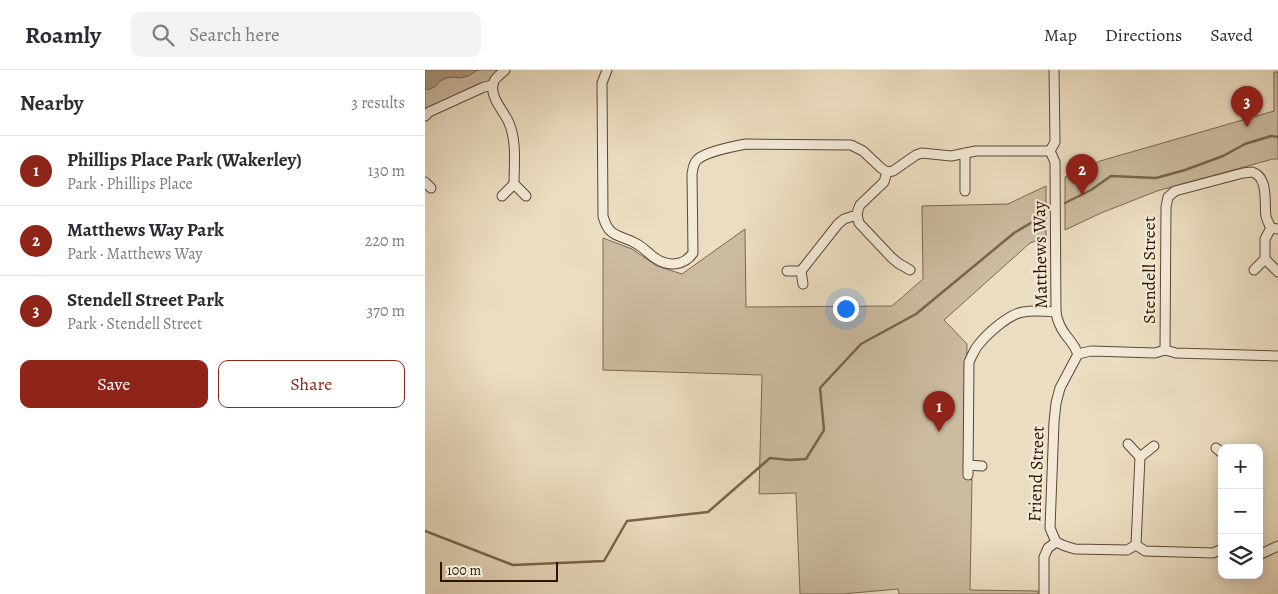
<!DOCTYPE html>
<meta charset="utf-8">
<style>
:root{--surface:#fff;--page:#f2f2f3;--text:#2b2b33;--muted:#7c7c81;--line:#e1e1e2;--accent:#8f2418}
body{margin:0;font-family:Alegreya,serif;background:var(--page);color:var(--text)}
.controls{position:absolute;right:15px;bottom:15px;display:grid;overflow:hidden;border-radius:10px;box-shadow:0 2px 12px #0003}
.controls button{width:45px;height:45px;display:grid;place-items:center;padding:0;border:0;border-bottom:1px solid var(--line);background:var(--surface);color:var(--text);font:25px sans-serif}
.scale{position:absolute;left:15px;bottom:12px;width:118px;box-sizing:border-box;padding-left:5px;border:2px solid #2e1401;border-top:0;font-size:14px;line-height:18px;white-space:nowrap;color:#2e1401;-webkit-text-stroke:4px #f2e9d7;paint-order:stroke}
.you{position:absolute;left:420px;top:238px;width:18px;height:18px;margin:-12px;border:4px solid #fff;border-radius:50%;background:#1a73e8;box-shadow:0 0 0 8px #1a73e833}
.badge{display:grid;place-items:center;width:32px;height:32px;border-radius:50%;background:var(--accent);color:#fff;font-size:16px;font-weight:700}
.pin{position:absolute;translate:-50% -41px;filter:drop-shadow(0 1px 2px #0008)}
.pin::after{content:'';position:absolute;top:26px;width:18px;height:15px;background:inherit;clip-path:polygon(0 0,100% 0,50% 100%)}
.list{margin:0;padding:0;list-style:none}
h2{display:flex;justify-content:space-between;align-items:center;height:65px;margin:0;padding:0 20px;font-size:21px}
h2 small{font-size:16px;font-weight:400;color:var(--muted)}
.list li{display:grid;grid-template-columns:32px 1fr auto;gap:15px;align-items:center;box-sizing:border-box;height:70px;padding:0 20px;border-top:1px solid var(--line)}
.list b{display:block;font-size:19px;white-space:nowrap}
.list p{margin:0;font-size:16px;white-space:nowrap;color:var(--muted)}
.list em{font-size:16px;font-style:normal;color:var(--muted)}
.actions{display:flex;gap:10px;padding:15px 20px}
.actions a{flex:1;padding:11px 0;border:1px solid var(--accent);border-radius:10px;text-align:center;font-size:18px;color:var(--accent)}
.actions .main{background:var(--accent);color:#fff}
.icon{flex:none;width:28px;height:28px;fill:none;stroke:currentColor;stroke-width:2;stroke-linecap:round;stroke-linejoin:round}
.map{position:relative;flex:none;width:853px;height:524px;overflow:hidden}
header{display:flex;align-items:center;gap:30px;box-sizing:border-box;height:70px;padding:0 25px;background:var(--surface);border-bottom:1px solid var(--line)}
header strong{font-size:24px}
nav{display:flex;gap:28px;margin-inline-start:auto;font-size:18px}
.search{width:350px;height:45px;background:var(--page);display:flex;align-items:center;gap:12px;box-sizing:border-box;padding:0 18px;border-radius:10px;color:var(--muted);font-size:19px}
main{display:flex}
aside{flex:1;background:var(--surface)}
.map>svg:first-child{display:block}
.green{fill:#cbbba0;stroke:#7c6850}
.water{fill:#ab9980;stroke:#79644d}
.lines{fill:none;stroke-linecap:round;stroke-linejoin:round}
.stream{stroke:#79644d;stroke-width:2.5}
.street-casing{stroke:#5d4631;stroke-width:11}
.street{stroke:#f2e9d7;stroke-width:9}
.labels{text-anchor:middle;stroke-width:4.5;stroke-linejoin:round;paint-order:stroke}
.street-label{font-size:18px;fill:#2e1401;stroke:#f2e9d7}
</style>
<header>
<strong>Roamly</strong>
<div class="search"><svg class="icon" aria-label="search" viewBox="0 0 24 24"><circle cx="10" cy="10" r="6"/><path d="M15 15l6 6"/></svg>Search here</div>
<nav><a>Map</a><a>Directions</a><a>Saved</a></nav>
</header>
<main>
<aside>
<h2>Nearby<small>3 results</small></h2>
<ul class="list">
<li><span class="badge">1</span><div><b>Phillips Place Park (Wakerley)</b><p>Park · Phillips Place</p></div><em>130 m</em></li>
<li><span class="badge">2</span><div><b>Matthews Way Park</b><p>Park · Matthews Way</p></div><em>220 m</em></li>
<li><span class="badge">3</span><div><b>Stendell Street Park</b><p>Park · Stendell Street</p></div><em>370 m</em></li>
</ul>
<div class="actions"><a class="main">Save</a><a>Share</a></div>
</aside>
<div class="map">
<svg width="853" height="524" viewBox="0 0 853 524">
<rect width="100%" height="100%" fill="#ebddc1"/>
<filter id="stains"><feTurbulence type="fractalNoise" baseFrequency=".004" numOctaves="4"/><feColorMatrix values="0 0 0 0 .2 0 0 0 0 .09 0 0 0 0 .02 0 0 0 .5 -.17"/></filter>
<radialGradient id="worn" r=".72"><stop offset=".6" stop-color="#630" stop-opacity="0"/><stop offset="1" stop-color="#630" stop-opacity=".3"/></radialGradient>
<g class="green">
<polygon points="0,0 78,0 66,11 0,44"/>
<polygon points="849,2 853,2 853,89 848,89 732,121 676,143 640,160 640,107 675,91 849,41"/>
<polygon points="621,116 621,167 605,173 519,250 542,274 540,409 547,409 545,520 613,521 613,524 474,524 473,519 417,524 375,524 371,423 334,424 337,305 178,300 178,168 207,179 232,196 257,204 320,159 321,237 467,236 498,209 497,136 583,134"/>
</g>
<polygon class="water" points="0,0 53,0 43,6 35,8 29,7 21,8 15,11 11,16 3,20 0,18"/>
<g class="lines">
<g class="stream">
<polyline points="640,133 666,120 686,106 731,108 760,100 798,86 820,74 846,66 853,67"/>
<polyline points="0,461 88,495 179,491 202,451 283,442 345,388 364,390 381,389 399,360 395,318 436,274 491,244 589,163 621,144"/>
</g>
<g class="street-casing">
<g id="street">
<path d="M80,0c-4,4 -11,8 -12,14 -3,14 11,27 16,39 8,19 5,41 5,61"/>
<path d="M182,0l-5,13 1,133c6,23 17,18 34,28 7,4 12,10 18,14 13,9 29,8 38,-5l-1,-79c1,-5 1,-11 6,-15 8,-7 37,-13 48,-15l105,1 12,6 18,17 6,4 6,-1 23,-16 6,-2 29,3 25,-5h74"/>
<path d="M629,0l1,72 -5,9 5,11 1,150c1,8 4,15 9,22 6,8 9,10 13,20l13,-3 64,2 10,-3 11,3 102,3"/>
<polyline points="0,46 4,42 59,17 68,15"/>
<polyline points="540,83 540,121"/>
<polyline points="0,112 6,118"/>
<polyline points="77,126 89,114 101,126"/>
<polyline points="432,145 434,153 467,188 473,193 485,200"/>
<polyline points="840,189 840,169 846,158"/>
<polyline points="829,200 840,189 853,202"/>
<polyline points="362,201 376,201 378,214"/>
<polyline points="376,201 413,154 419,149 432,145 433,140 435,135 459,112 462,102"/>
<path d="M740,280l1,-143 2,-10 7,-6 68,-18c3,0 6,-1 9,-1 17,5 12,31 14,44 1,5 3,8 5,12l7,1"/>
<polyline points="703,374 715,387 729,376"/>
<polyline points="791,378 797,383"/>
<polyline points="543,395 557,396"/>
<path d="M543,405l1,-113c3,-6 5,-12 10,-18 9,-11 30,-30 44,-32 10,-2 22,-1 33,0"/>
<polyline points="631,472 640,476 650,479 702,480 711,475 720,481 788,483 797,479"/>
<polyline points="711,475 715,387"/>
<polyline points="834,485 853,476"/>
<polyline points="619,524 619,487 623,478 631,472 625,458 629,352 631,333 635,318 653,284"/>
</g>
</g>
<use href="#street" class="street"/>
</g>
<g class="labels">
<g class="street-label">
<text transform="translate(615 185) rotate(-91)" y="6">Matthews Way</text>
<text transform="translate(724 200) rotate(-90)" y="6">Stendell Street</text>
<text transform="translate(611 404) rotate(-88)" y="6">Friend Street</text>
</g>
</g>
<rect width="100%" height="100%" filter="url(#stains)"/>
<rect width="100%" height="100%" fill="url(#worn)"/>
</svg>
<div class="controls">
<button>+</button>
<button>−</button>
<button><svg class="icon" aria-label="layers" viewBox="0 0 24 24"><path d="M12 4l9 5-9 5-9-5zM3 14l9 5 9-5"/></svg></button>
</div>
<div class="scale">100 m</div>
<div class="you"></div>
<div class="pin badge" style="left:514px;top:362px">1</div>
<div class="pin badge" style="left:657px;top:125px">2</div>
<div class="pin badge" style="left:822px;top:57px">3</div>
</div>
</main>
